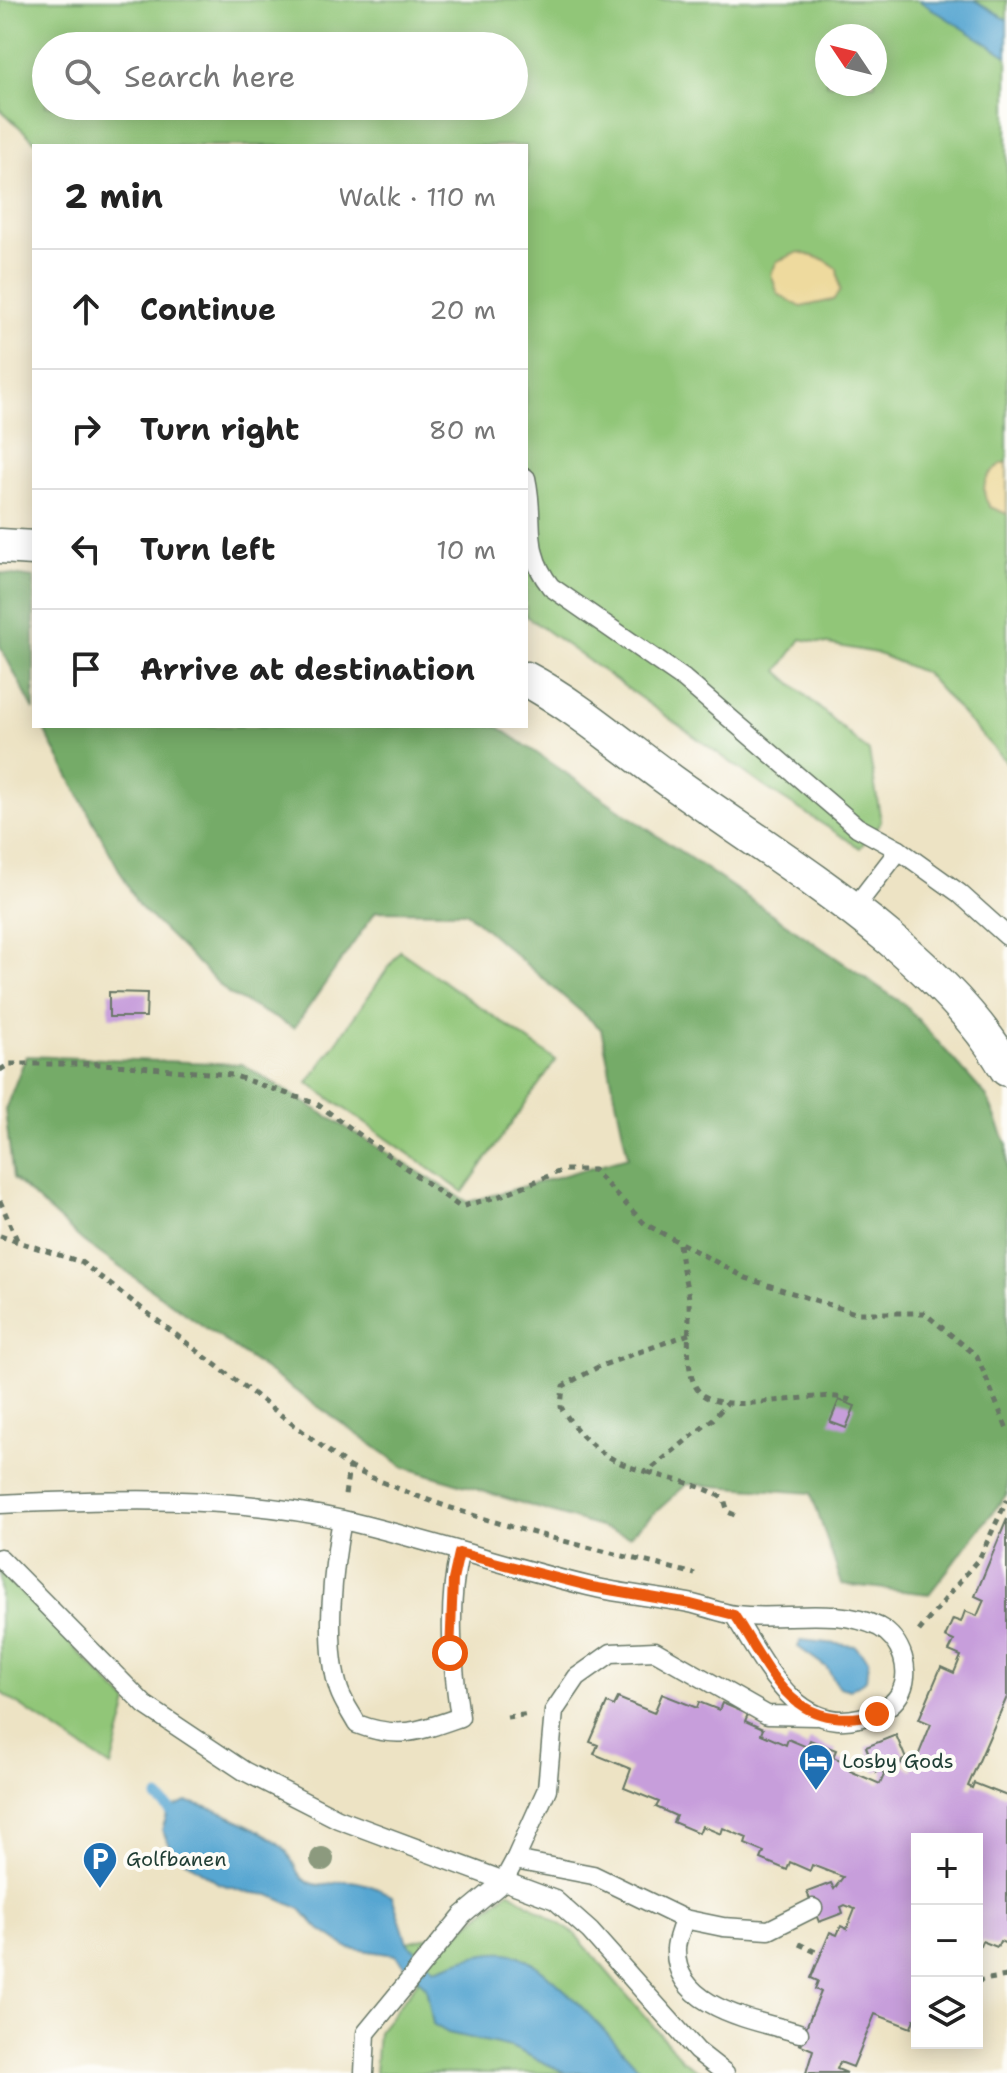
<!DOCTYPE html>
<meta charset="utf-8">
<style>
:root{--surface:#fff;--page:#f6f6f6;--text:#222;--muted:#767676;--line:#e0e0e0}
body{margin:0;font-family:"Shantell Sans",sans-serif;background:var(--page);color:var(--text)}
.controls{position:absolute;right:24px;bottom:24px;display:grid;overflow:hidden;border-radius:0px;box-shadow:0 4px 20px #0003}
.controls button{width:72px;height:72px;display:grid;place-items:center;padding:0;border:0;border-bottom:2px solid var(--line);background:var(--surface);color:var(--text);font:40px sans-serif}
.compass{position:absolute;left:815px;top:24px;width:72px;height:72px;border-radius:50%;background:var(--surface);box-shadow:0 4px 20px #0003;rotate:305deg}
.stop{position:absolute;width:24px;height:24px;margin:-18px;border:6px solid #ea580c;border-radius:50%;background:#fff}
.stop.end{background:#ea580c;border-color:#fff;box-shadow:0 2px 8px #0008}
.list{margin:0;padding:0;list-style:none}
h2{display:flex;justify-content:space-between;align-items:center;height:104px;margin:0;padding:0 32px;font-size:34px}
h2 small{font-size:26px;font-weight:400;color:var(--muted)}
.list li{display:grid;grid-template-columns:52px 1fr auto;gap:24px;align-items:center;box-sizing:border-box;height:120px;padding:0 32px;border-top:2px solid var(--line)}
.list b{display:block;font-size:30px;white-space:nowrap}
.list em{font-size:26px;font-style:normal;color:var(--muted)}
.icon{flex:none;width:44px;height:44px;fill:none;stroke:currentColor;stroke-width:2;stroke-linecap:round;stroke-linejoin:round}
.map{position:relative;flex:none;width:1007px;height:2073px;overflow:hidden}
.search{position:absolute;background:var(--surface);box-shadow:0 4px 20px #0003;left:32px;top:32px;width:496px;height:88px;display:flex;align-items:center;gap:20px;box-sizing:border-box;padding:0 28px;border-radius:44px;color:var(--muted);font-size:30px}
.panel{position:absolute;background:var(--surface);box-shadow:0 4px 20px #0003;left:32px;top:144px;width:496px;height:584px;border-radius:0px}
.map>svg:first-child{display:block}
.green{fill:#91c678;stroke:#588256;stroke-width:2;fill-rule:evenodd}
.forest{fill:#74ab68;stroke:#4a744e;stroke-width:2}
.sand{fill:#eeda9e;stroke:#868c69;stroke-width:2}
.water{fill:#57a6d1;stroke:#3b7282;stroke-width:2}
.lines{fill:none;stroke-linecap:round;stroke-linejoin:round}
.stream{stroke:#57a6d1;stroke-width:11}
.building{fill:#c79edb}
.lane-casing{stroke:#677766;stroke-width:21}
.street-casing{stroke:#677766;stroke-width:37}
.path{stroke:#677766;stroke-width:5;stroke-dasharray:6 6;stroke-linecap:butt}
.lane{stroke:#fff;stroke-width:18}
.street{stroke:#fff;stroke-width:34}
.tree{fill:#8c9a7e}
.route{stroke:#ea580c;stroke-width:10}
.labels{text-anchor:middle;stroke-width:8;stroke-linejoin:round;paint-order:stroke}
.poi-label{font-size:20px;fill:#1f3d34;stroke:#fdfcf7;text-anchor:start}
</style>
<div class="map">
<svg width="1007" height="2073" viewBox="0 0 1007 2073">
<rect width="100%" height="100%" fill="#fdfcf7"/>
<filter id="ink" filterUnits="userSpaceOnUse"><feTurbulence type="fractalNoise" baseFrequency=".0125" numOctaves="2"/><feDisplacementMap in="SourceGraphic" scale="16" xChannelSelector="R" yChannelSelector="G"/><feConvolveMatrix kernelMatrix="1 2 1 2 8 2 1 2 1" color-interpolation-filters="sRGB"/></filter>
<filter id="wash" filterUnits="userSpaceOnUse"><feTurbulence type="fractalNoise" baseFrequency=".006" numOctaves="4" result="noise"/><feDisplacementMap in="SourceGraphic" scale="32" xChannelSelector="R" yChannelSelector="G"/><feGaussianBlur stdDeviation="1.8" result="paint"/><feColorMatrix in="noise" values="0 0 0 0 0 0 0 0 0 0 0 0 0 0 0 0 0 1.4 0 .05"/><feComposite in="paint" operator="in"/></filter>
<g filter="url(#wash)">
<rect width="100%" height="100%" fill="#ede3c4"/>
<g class="green">
<path d="M0,0h1007v763l-82,-90 -49,-20 -75,-14 -23,32 91,81 12,69 -21,27 -92,-59 -242,-173v-470h-486l-40,-37zM827,36h48v48h-48zM46,46h468v60h-468z"/>
<polygon points="400,951 556,1060 463,1192 308,1083"/>
<polygon points="0,1571 128,1703 111,1767 0,1692"/>
<polygon points="509,1891 575,1934 682,2060 703,2073 375,2073 378,2032 417,1983 407,1942 461,1930"/>
</g>
<g class="forest">
<polygon points="0,573 34,578 34,710 0,646"/>
<polygon points="42,726 497,726 905,1005 987,1097 1007,1145 1007,1494 929,1594 842,1584 811,1493 687,1484 629,1536 404,1467 84,1242 13,1178 5,1110 26,1056 242,1064 468,1202 628,1157 601,1029 466,912 376,911 294,1028 229,994 138,905"/>
</g>
<g class="sand">
<polygon points="799,252 825,260 837,269 840,291 833,300 801,307 778,294 771,274 777,261"/>
<path d="M1003,463h4v51l-17,-7c-12,-18 -5,-33 13,-44z"/>
</g>
<g class="water">
<polygon points="918,0 974,0 1007,20 1007,56"/>
<polygon points="801,1640 855,1646 868,1660 866,1680 850,1690 839,1687 826,1667 798,1647"/>
<path d="M187,1802c24,4 85,30 100,50 7,10 10,25 21,30 15,7 22,1 37,-1 16,-1 33,7 47,15l15,46 28,27c26,-8 51,-20 78,-15 33,6 103,92 131,119h-78l-55,-26 -63,-14 -15,-9 -7,-37 -31,-32 -47,-7 -31,-21 -16,-18 -31,-14 -25,-3 -27,-9 -45,-31 -11,-22 7,-21z"/>
</g>
<g class="lines">
<polyline class="stream" points="158,1798 177,1817"/>
</g>
<g id="blocks">
<g class="building">
<polygon points="109,992 147,993 146,1017 109,1017"/>
<polygon points="839,1400 855,1406 846,1428 830,1422"/>
<polygon points="1007,1519 1007,1697 968,1786 972,1788 974,1783 1007,1796 1007,1944 1000,1941 997,1947 982,1941 977,1953 977,1839 917,1839 917,2020 914,2019 911,2028 875,2014 853,2067 840,2062 837,2069 847,2073 806,2073 813,2050 799,2044 821,1992 815,1989 818,1981 811,1978 830,1932 837,1935 841,1926 847,1929 855,1909 845,1905 841,1907 843,1913 819,1922 807,1892 831,1883 834,1889 843,1877 812,1865 810,1871 790,1862 787,1870 761,1859 764,1852 745,1844 747,1838 723,1828 721,1834 702,1826 699,1833 673,1822 676,1816 656,1807 659,1802 624,1788 631,1769 594,1754 598,1745 590,1742 607,1703 614,1706 618,1698 654,1713 662,1694 697,1708 699,1702 719,1710 722,1703 748,1714 745,1721 763,1729 761,1734 786,1745 788,1739 807,1747 810,1740 836,1750 833,1757 852,1765 850,1771 880,1784 884,1775 882,1769 876,1772 866,1747 896,1735 906,1759 900,1762 912,1771 931,1724 919,1719 941,1667 954,1673 961,1656 949,1651 954,1641 945,1637 953,1619 961,1622 965,1611 977,1616 984,1600 975,1596"/>
</g>
</g>
</g>
<g filter="url(#ink)">
<use href="#blocks" fill-opacity="0" stroke="#677766" stroke-width="2"/>
<g class="lines">
<g class="lane-casing">
<g id="lane">
<path d="M526,478c10,45 -5,71 25,109l133,92 173,148 42,23 60,43 48,43"/>
<polyline points="852,911 899,850"/>
<path d="M0,1504c115,-5 230,-9 343,16 82,19 162,46 245,66 33,8 67,11 101,17 15,3 31,10 46,12 46,6 101,-9 144,12 23,12 34,46 20,68 -8,13 -25,20 -40,23 -64,16 -97,-60 -125,-103"/>
<path d="M342,1520c-9,46 -18,125 -3,170 4,12 12,23 18,34 41,16 63,7 103,-7 -8,-55 -13,-109 -1,-164"/>
<polyline points="0,1558 145,1705 244,1771 338,1819 555,1900 590,1931 697,2051 725,2073"/>
<polyline points="515,1860 547,1789 554,1711 577,1677 611,1653 655,1651 767,1715 816,1716"/>
<path d="M684,1919c-2,9 -8,21 -8,30 -2,60 80,71 123,84"/>
<polyline points="364,2073 366,2033 463,1915 503,1882 515,1860 593,1875 684,1919 723,1927 769,1930 813,1908"/>
</g>
</g>
<g class="street-casing">
<g id="street">
<polyline points="0,546 34,548"/>
<path d="M526,679c48,25 100,70 145,102 108,78 269,171 336,288"/>
</g>
</g>
<g class="path">
<polyline points="0,1070 10,1064 103,1064 232,1075 317,1104 460,1207 500,1196 563,1170 593,1170 645,1224 746,1278 855,1313 924,1313 977,1356 1007,1429"/>
<polyline points="0,1201 18,1242"/>
<polyline points="0,1236 81,1262 349,1467 345,1495"/>
<path d="M679,1244c2,17 5,32 9,48 5,26 -10,91 18,105 22,12 56,4 80,3 22,-2 46,-7 67,1"/>
<path d="M689,1334l-91,33 -35,19 -2,21c20,34 48,56 86,65l66,-53 15,-17"/>
<path d="M349,1467c108,52 229,77 346,107"/>
<path d="M648,1472c27,9 52,11 76,27l4,13 11,5"/>
<polyline points="919,1631 980,1557 1007,1500"/>
<polyline points="507,1717 530,1714"/>
<polyline points="799,1944 820,1954"/>
<polyline points="977,1981 1007,1976"/>
</g>
<use href="#lane" class="lane"/>
<use href="#street" class="street"/>
</g>
<circle class="tree" cx="322" cy="1859" r="12"/>
</g>
<g class="lines" filter="url(#ink)">
<path class="route" d="M450,1653l3,-73 6,-27 133,34 99,17 43,11c40,61 58,119 143,99"/>
</g>
<defs>
<g id="hotel-pin" transform="scale(1.8)"><path d="M0 17L-7.5 6A9.5 9.5 0 1 1 7.5 6Z" fill="#1f6fb2" stroke="#fdfcf7"/><path d="M-6-4.5h1.5V1H6V5H4.5V3h-9V5H-6ZM-4 0a1.8 1.8 0 1 1 3.6 0ZM.5 0V-2.5h3Q6-2.5 6 0Z" fill="#fff"/></g>
<g id="parking-pin" transform="scale(1.8)"><path d="M0 17L-7.5 6A9.5 9.5 0 1 1 7.5 6Z" fill="#1f6fb2" stroke="#fdfcf7"/><path d="M-3.5-5.5H1a3.5 3.5 0 0 1 0 7H-1V5.5H-3.5ZM-1-3.4V-.6H.8a1.4 1.4 0 0 0 0-2.8Z" fill="#fff"/></g>
</defs>
<g fill-rule="evenodd">
<use href="#hotel-pin" x="816" y="1761"/>
<use href="#parking-pin" x="100" y="1859"/>
</g>
<g class="labels">
<g class="poi-label">
<text x="842" y="1768">Losby Gods</text>
<text x="126" y="1866">Golfbanen</text>
</g>
</g>
</svg>
<div class="controls">
<button>+</button>
<button>−</button>
<button><svg class="icon" aria-label="layers" viewBox="0 0 24 24"><path d="M12 4l9 5-9 5-9-5zM3 14l9 5 9-5"/></svg></button>
</div>
<svg class="compass" viewBox="-18 -18 36 36"><path d="M0-13l5 13h-10z" fill="#e53935"/><path d="M0 13l5-13h-10z" fill="#767676"/></svg>
<div class="stop" style="left:450px;top:1653px"></div>
<div class="stop end" style="left:877px;top:1714px"></div>
<div class="search"><svg class="icon" aria-label="search" viewBox="0 0 24 24"><circle cx="10" cy="10" r="6"/><path d="M15 15l6 6"/></svg>Search here</div>
<section class="panel">
<h2>2 min<small>Walk · 110 m</small></h2>
<ul class="list">
<li><svg class="icon" aria-label="ahead" viewBox="0 0 24 24"><path d="M12 20V5M6 11l6-6 6 6"/></svg><div><b>Continue</b></div><em>20 m</em></li>
<li><svg class="icon" aria-label="right" viewBox="0 0 24 24"><path d="M7 20v-9h11M14 6l5 5-5 5"/></svg><div><b>Turn right</b></div><em>80 m</em></li>
<li><svg class="icon" aria-label="left" viewBox="0 0 24 24"><path d="M17 20v-9H6M10 6l-5 5 5 5"/></svg><div><b>Turn left</b></div><em>10 m</em></li>
<li><svg class="icon" aria-label="arrive" viewBox="0 0 24 24"><path d="M6 21V4h12l-3 4 3 4H6"/></svg><div><b>Arrive at destination</b></div></li>
</ul>
</section>
</div>
